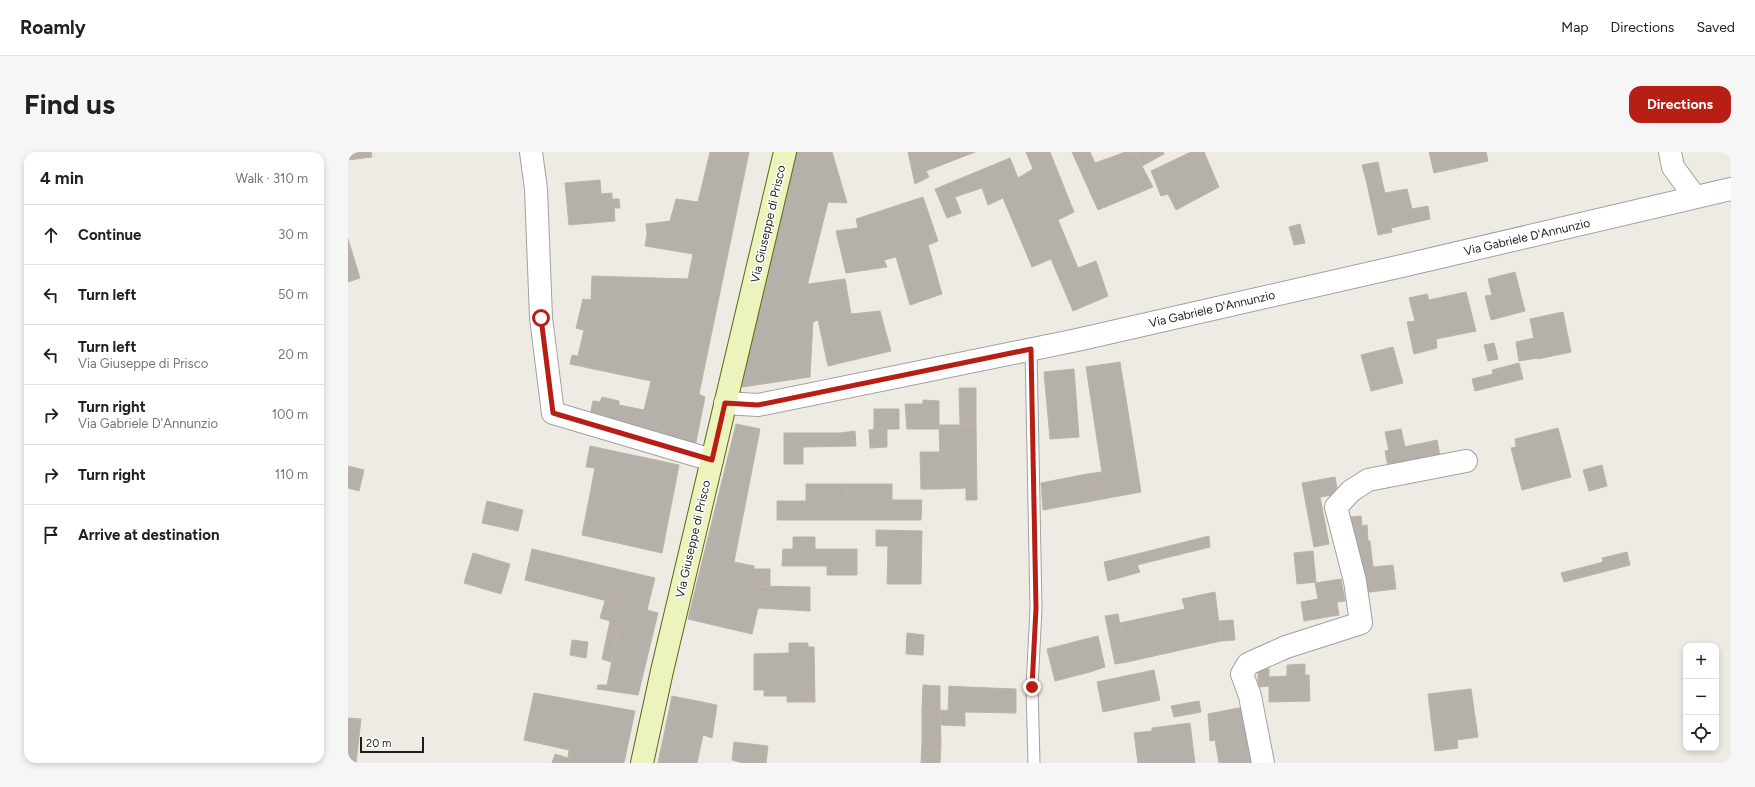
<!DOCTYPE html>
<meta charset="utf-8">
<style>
:root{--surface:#fff;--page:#f6f6f6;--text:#202124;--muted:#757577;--line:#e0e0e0;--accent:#b71e14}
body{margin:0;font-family:Figtree,sans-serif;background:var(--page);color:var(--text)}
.controls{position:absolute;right:12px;bottom:12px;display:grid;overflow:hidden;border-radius:8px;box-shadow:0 2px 6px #0003}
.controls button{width:36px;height:36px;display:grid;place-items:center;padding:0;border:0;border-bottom:1px solid var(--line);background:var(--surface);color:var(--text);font:20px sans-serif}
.scale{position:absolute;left:12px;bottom:10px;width:64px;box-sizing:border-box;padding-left:4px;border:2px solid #1d1d1d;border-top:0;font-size:11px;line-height:14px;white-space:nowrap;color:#1d1d1d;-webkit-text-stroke:3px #fff;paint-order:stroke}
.stop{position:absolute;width:12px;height:12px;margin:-9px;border:3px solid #b71e14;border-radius:50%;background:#fff}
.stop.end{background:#b71e14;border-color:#fff;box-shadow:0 1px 4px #0008}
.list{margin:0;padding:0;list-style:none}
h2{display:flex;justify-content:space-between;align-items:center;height:52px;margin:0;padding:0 16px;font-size:17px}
h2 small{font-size:13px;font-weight:400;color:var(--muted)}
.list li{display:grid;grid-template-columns:26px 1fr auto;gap:12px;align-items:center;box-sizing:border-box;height:60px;padding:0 16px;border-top:1px solid var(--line)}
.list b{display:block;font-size:15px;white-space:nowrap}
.list p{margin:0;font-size:13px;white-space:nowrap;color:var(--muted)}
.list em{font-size:13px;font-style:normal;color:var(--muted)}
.icon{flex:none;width:22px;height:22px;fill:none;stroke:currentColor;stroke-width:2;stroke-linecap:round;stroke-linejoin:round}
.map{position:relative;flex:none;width:1383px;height:611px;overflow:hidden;border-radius:12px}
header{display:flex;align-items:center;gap:24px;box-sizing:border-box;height:56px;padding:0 20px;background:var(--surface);border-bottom:1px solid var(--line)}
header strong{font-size:19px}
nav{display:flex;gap:22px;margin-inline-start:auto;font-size:14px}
.intro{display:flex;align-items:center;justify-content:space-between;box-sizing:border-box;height:96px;padding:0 24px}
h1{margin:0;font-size:28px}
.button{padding:10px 18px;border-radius:12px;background:var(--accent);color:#fff;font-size:14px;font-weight:700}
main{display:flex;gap:24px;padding:0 24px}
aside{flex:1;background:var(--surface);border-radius:12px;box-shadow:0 2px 6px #0003}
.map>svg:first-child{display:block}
.building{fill:#b6b0aa;stroke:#beb3a8}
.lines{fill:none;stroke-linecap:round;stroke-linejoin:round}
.service-casing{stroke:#a1a1a1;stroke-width:13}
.minor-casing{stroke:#a1a1a1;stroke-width:24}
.secondary-casing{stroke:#5a6910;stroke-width:24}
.service{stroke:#fff;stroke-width:11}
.minor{stroke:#fff;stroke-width:22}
.secondary{stroke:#edf3bd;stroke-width:22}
.route{stroke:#b71e14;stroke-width:5}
.labels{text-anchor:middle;stroke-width:3;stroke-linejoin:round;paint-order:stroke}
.street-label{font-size:12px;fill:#1d1d1d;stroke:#fff}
</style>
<header>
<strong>Roamly</strong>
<nav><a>Map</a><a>Directions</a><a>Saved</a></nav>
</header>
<div class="intro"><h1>Find us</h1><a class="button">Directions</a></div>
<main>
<aside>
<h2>4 min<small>Walk · 310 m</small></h2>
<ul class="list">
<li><svg class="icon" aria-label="ahead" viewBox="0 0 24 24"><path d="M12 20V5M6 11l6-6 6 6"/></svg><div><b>Continue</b></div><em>30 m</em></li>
<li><svg class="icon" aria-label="left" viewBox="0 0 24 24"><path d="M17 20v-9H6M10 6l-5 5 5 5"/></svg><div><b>Turn left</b></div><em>50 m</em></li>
<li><svg class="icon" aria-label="left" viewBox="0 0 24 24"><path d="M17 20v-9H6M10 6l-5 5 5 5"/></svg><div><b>Turn left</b><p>Via Giuseppe di Prisco</p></div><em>20 m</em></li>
<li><svg class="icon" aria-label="right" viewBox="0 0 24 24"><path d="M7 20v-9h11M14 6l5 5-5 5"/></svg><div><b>Turn right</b><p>Via Gabriele D'Annunzio</p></div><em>100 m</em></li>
<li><svg class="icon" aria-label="right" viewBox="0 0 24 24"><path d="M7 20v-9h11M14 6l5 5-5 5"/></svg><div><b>Turn right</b></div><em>110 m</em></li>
<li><svg class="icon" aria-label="arrive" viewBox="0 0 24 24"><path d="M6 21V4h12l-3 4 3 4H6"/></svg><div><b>Arrive at destination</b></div></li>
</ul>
</aside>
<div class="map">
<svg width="1383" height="611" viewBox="0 0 1383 611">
<rect width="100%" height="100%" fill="#edebe4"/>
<g class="building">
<polygon points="0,0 23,0 24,5 0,8"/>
<polygon points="362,0 401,0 351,242 357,245 347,295 241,268 245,249 252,250 254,245 271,249 271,253 296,258 303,229 222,212 224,203 230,204 236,178 228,176 235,147 243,148 244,124 340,127 345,102 297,94 299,82 298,72 322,69 328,47 350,50"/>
<polygon points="446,0 484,0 499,51 480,50 460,130 417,130"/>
<polygon points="560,0 627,0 578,19 581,25 567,32"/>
<polygon points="678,0 702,0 726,60 710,68 730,116 748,109 760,144 725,159 703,107 684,115 655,46 640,53 634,36 607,45 613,61 599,66 587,37 662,6 670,26 685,17"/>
<polygon points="724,0 742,0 747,11 772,2 781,19 794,14 805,35 750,58"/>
<polygon points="777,0 787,0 794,14 781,19 772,2"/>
<polygon points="790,0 815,0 816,2 794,14 788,1"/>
<polygon points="843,0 856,0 871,35 828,58 820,42 813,44 803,19"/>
<polygon points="1081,0 1138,0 1140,9 1086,21"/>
<polygon points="1030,10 1034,29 1019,32 1014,13"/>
<polygon points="252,28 253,42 264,41 264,47 271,47 272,56 266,56 267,69 221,73 217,31"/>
<polygon points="1034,29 1037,41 1059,37 1064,57 1080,54 1082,67 1043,76 1044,80 1030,83 1019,32"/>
<polygon points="575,45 590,89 580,93 594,142 562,153 548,105 536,108 539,115 498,121 488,79 510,76 508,67"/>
<polygon points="952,72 957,91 946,93 941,75"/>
<polygon points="0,87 12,126 0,130"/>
<polygon points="1167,120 1177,159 1143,168 1137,144 1144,143 1140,127"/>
<polygon points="497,127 503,162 532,159 543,199 480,214 470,168 465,170 462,225 394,235 417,130 460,130 460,132"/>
<polygon points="1118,140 1128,179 1088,187 1089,196 1066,202 1059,170 1067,169 1061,146 1079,142 1081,148"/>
<polygon points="1215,160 1223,200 1190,207 1182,167"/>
<polygon points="1186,186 1190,206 1171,209 1168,190"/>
<polygon points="1146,191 1150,207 1140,209 1136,193"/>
<polygon points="1045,195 1055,231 1023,239 1013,203"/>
<polygon points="772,210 793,340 755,347 754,339 742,341 739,322 754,320 738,215"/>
<polygon points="1171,211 1175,227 1127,239 1124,227 1145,222 1144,218"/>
<polygon points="726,217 731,285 702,287 696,220"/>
<polygon points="611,236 628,236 628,273 612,273"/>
<polygon points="575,248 591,249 591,277 559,277 557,252 575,252"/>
<rect x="526" y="257" width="25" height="20"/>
<polygon points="388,272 412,277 386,410 406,414 406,434 462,435 462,459 410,456 404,482 340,467"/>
<polygon points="591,273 628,273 629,348 618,348 618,336 593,337"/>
<polygon points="1210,276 1223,325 1174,338 1163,296 1168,295 1167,287"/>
<polygon points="539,277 539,295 522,296 521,278"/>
<polygon points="1053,277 1057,295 1041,299 1037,280"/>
<polygon points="507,279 508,294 455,295 455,312 436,312 436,281 492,281"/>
<polygon points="1089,288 1092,304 1040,315 1037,299"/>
<polygon points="242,294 331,313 314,401 234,383 247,316 238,315"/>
<polygon points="572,300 592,300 593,337 573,337"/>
<polygon points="1254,313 1259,334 1241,339 1235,318"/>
<polygon points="0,314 16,318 11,339 0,336"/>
<polygon points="739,322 742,341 754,339 755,347 695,358 693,331"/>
<polygon points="987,325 990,342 972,345 981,392 966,395 954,331"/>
<polygon points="458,332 499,332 499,348 574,348 573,368 429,368 429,349 458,349"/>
<rect x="499" y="332" width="45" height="16"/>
<polygon points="139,349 175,358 170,379 134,371"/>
<polygon points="1013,364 1014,374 1019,373 1020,389 1002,391 1000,365"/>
<polygon points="528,378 574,379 573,432 539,432 540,394 528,394"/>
<polygon points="861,384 862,395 789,413 785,403"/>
<polygon points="445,385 467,385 467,397 509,397 509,423 479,423 479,414 434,414 435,397 445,397"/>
<polygon points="1020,389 1022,389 1025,415 1045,413 1048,437 1013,441 1002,391"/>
<polygon points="184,397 307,426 299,458 310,461 290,543 249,537 250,533 259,533 275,453 177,428"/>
<polygon points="965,399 968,430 949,432 946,401"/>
<polygon points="1279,400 1282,413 1216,430 1213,421 1255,410 1254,406"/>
<polygon points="125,401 162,412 153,442 116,431"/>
<polygon points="785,403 792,420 760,429 756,410"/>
<rect x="406" y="417" width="16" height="17"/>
<polygon points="993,427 997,449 989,450 991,463 956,469 953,450 970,447 967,431"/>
<polygon points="867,440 873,489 779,510 772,471 837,457 834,447"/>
<polygon points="257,449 275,453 263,510 254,507 262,469 252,466"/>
<polygon points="770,462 779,510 767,512 757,464"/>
<polygon points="885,468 887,488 873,489 871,469"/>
<polygon points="559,481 576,483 575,503 558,502"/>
<polygon points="750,484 757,515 742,520 734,488"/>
<polygon points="224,488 240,490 238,506 222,503"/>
<polygon points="734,488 742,520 707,529 699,497"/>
<polygon points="441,491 460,491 460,495 466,495 467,550 439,550 439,544 416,544 416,538 406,538 406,502 441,501"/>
<polygon points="957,512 957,523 961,523 962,549 921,550 921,534 910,535 910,517 921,517 921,525 939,524 939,513"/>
<polygon points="806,518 812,548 755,560 749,530"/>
<polygon points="575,533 592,534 592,558 574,558"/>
<polygon points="601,534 618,535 617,560 600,559"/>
<polygon points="618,535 668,537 668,561 617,560"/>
<polygon points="1123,537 1130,585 1109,588 1110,596 1087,599 1080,542"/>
<polygon points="186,541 287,559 276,611 204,611 207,602 220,606 221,598 176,588"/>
<polygon points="324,544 369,553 364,586 355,583 349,611 310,611"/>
<polygon points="851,549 853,560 826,565 823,554"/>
<polygon points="896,555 904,611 871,611 867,588 862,589 860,562"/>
<polygon points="574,558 592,558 593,591 574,590"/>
<polygon points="592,558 617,560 617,574 593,573"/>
<polygon points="0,566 13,567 8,611 0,611"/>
<polygon points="842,571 847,611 790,611 786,581 804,579 804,576"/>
<polygon points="386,590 420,594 418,611 395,611 384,608"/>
<polygon points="574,590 593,591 592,611 573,611"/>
</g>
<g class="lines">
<g class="service-casing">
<polyline id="service" points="683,197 688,456 684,535 686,611"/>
</g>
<g class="minor-casing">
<g id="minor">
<polyline points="183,0 188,37 193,166 205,261 364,308"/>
<polyline points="1322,0 1325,15 1347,45"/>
<polyline points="377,251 410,253 729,188 1058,113 1383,37"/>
<polyline points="915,611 902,544 894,522 900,512 938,495 1013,471 1007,429 988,355 1003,339 1020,328 1118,309"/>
</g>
</g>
<g class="secondary-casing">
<polyline id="secondary" points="294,611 314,519 437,0"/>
</g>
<use href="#service" class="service"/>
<use href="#minor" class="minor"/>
<use href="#secondary" class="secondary"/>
</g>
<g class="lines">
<polyline class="route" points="193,166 205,261 364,308 377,251 410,253 683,197 688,456 684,535"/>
</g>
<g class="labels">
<g class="street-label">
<text transform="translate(420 72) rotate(-77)" y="4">Via Giuseppe di Prisco</text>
<text transform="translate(1179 85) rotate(-13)" y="4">Via Gabriele D'Annunzio</text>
<text transform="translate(864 157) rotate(-13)" y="4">Via Gabriele D'Annunzio</text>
<text transform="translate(345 387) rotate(-77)" y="4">Via Giuseppe di Prisco</text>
</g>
</g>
</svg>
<div class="controls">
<button>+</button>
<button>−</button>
<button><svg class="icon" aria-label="locate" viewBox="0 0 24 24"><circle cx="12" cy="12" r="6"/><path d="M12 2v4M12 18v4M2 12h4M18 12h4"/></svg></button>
</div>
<div class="scale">20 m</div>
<div class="stop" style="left:193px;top:166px"></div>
<div class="stop end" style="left:684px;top:535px"></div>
</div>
</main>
